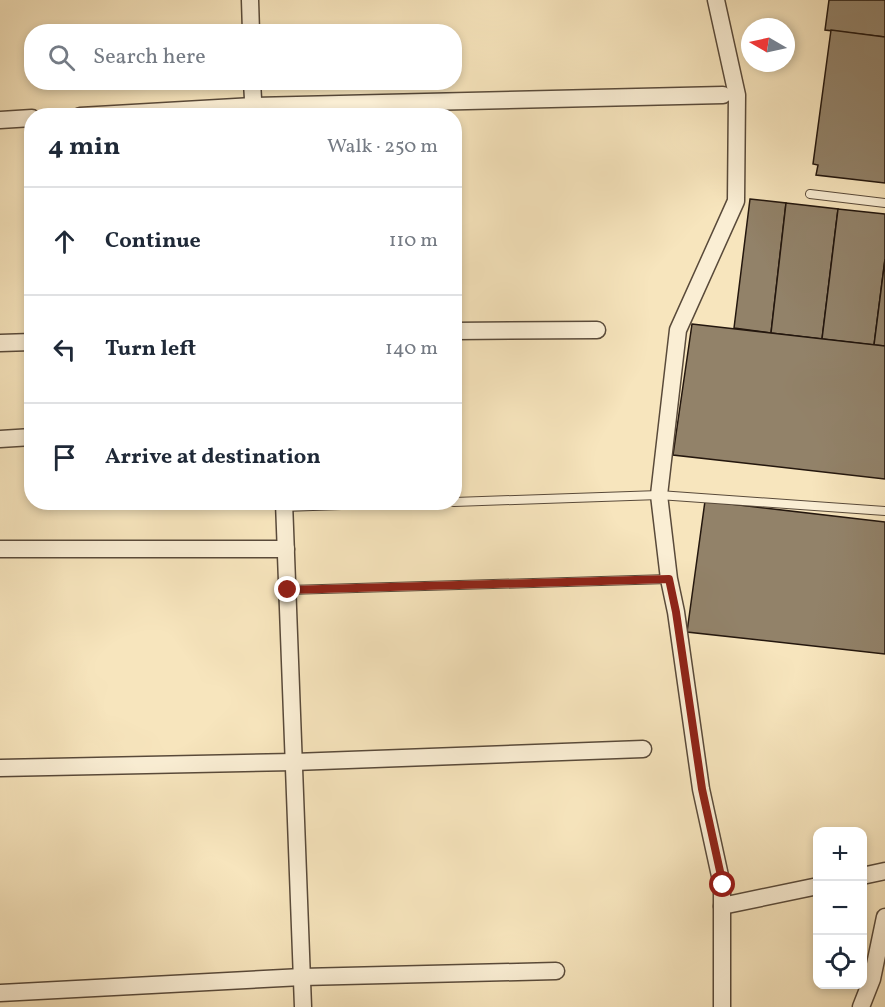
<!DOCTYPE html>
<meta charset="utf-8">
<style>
:root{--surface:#fff;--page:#f6f6f7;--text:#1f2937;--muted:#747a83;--line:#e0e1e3}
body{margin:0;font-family:Vollkorn,serif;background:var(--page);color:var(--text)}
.controls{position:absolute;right:18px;bottom:18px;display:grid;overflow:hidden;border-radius:12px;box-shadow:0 3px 9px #0003}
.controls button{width:54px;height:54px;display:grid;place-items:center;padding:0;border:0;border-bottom:2px solid var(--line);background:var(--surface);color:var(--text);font:30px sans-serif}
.compass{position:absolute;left:741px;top:18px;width:54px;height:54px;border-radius:50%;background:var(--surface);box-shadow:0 3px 9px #0003;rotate:279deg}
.stop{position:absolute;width:18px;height:18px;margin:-14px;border:4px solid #8f2418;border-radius:50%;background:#fff}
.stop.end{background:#8f2418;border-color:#fff;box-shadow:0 2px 6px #0008}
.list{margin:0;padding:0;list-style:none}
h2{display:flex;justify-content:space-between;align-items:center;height:78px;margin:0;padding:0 24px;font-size:26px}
h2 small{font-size:20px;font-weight:400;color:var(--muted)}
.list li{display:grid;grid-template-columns:39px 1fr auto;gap:18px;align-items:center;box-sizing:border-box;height:108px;padding:0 24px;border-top:2px solid var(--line)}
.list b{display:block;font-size:22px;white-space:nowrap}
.list em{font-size:20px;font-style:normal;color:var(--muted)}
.icon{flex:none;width:33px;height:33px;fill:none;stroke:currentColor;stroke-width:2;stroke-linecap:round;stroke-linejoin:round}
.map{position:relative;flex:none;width:885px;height:1007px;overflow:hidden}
.search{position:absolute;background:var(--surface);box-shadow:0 3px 9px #0003;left:24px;top:24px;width:438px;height:66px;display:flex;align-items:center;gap:15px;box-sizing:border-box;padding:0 21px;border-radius:24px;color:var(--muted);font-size:22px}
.panel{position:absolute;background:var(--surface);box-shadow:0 3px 9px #0003;left:24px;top:108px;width:438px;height:402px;border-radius:24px}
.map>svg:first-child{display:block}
.building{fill:#928269;stroke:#24170e;stroke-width:1.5}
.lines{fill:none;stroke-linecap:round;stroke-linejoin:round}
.service-casing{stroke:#594a3a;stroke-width:10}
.minor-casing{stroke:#594a3a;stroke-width:19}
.service{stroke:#faeed4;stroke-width:8}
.minor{stroke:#faeed4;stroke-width:16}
.route{stroke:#8f2418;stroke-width:8}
</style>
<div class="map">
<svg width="885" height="1007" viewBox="0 0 885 1007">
<rect width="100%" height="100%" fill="#f7e5bd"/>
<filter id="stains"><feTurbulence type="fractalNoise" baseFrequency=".00333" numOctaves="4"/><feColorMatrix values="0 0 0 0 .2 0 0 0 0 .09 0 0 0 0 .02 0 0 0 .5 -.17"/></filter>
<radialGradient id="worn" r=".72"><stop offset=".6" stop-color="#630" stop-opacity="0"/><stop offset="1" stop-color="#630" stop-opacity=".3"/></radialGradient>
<g class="building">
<polygon points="829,0 885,0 885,37 825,30"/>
<polygon points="831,30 885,37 885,183 816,175 818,165 813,164"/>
<polygon points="750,199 786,203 771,333 734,328"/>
<polygon points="786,203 838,209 822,339 771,333"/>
<polygon points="838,209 885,214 885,259 874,345 822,339"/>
<polygon points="885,259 885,346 874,345"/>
<polygon points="692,324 885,346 885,479 673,455"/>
<polygon points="705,501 885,522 885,654 687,632"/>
</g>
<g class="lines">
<g class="service-casing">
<g id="service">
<polyline points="810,194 885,203"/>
<polyline points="454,502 659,495 885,511"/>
<polyline points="284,507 428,502"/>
<polyline points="288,590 669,579"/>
</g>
</g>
<g class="minor-casing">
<g id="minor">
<polyline points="250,0 251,32"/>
<polyline points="716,0 737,95 736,201 678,330 659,495 669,579 676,612 701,789 722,885 722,1007"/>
<polyline points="252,82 254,116"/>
<polyline points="80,116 253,106 723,95"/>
<polyline points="0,120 32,118"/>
<polyline points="454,331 597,330"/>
<polyline points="0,343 32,342"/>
<polyline points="0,439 32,437"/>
<polyline points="284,502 303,1007"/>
<polyline points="0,549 286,549"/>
<polyline points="0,768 294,762 643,749"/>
<polyline points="862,876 885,871"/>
<polyline points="722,906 818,886"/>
<polyline points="0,993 302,977 556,971"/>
<polyline points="861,1007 872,979 885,917"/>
</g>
</g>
<use href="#service" class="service"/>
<use href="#minor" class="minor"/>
</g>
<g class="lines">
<polyline class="route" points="288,590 669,579 676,612 702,789 723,885"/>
</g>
<rect width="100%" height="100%" filter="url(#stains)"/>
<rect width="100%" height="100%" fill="url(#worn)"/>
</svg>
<div class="controls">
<button>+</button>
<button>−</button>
<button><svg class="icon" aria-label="locate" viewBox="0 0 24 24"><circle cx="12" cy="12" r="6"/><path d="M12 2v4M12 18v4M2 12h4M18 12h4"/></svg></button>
</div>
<svg class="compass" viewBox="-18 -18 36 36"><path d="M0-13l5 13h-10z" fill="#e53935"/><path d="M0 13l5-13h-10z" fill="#747a83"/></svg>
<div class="stop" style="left:723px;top:885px"></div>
<div class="stop end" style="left:288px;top:590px"></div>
<div class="search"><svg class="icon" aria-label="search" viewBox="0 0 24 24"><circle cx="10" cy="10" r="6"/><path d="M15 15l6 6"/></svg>Search here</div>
<section class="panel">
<h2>4 min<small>Walk · 250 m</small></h2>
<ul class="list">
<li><svg class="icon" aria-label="ahead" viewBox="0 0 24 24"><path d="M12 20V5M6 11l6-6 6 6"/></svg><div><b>Continue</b></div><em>110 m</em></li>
<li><svg class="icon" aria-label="left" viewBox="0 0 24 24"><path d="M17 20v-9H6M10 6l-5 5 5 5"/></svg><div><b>Turn left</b></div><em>140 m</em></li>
<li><svg class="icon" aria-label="arrive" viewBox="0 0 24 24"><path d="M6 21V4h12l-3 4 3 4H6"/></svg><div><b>Arrive at destination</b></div></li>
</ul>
</section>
</div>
